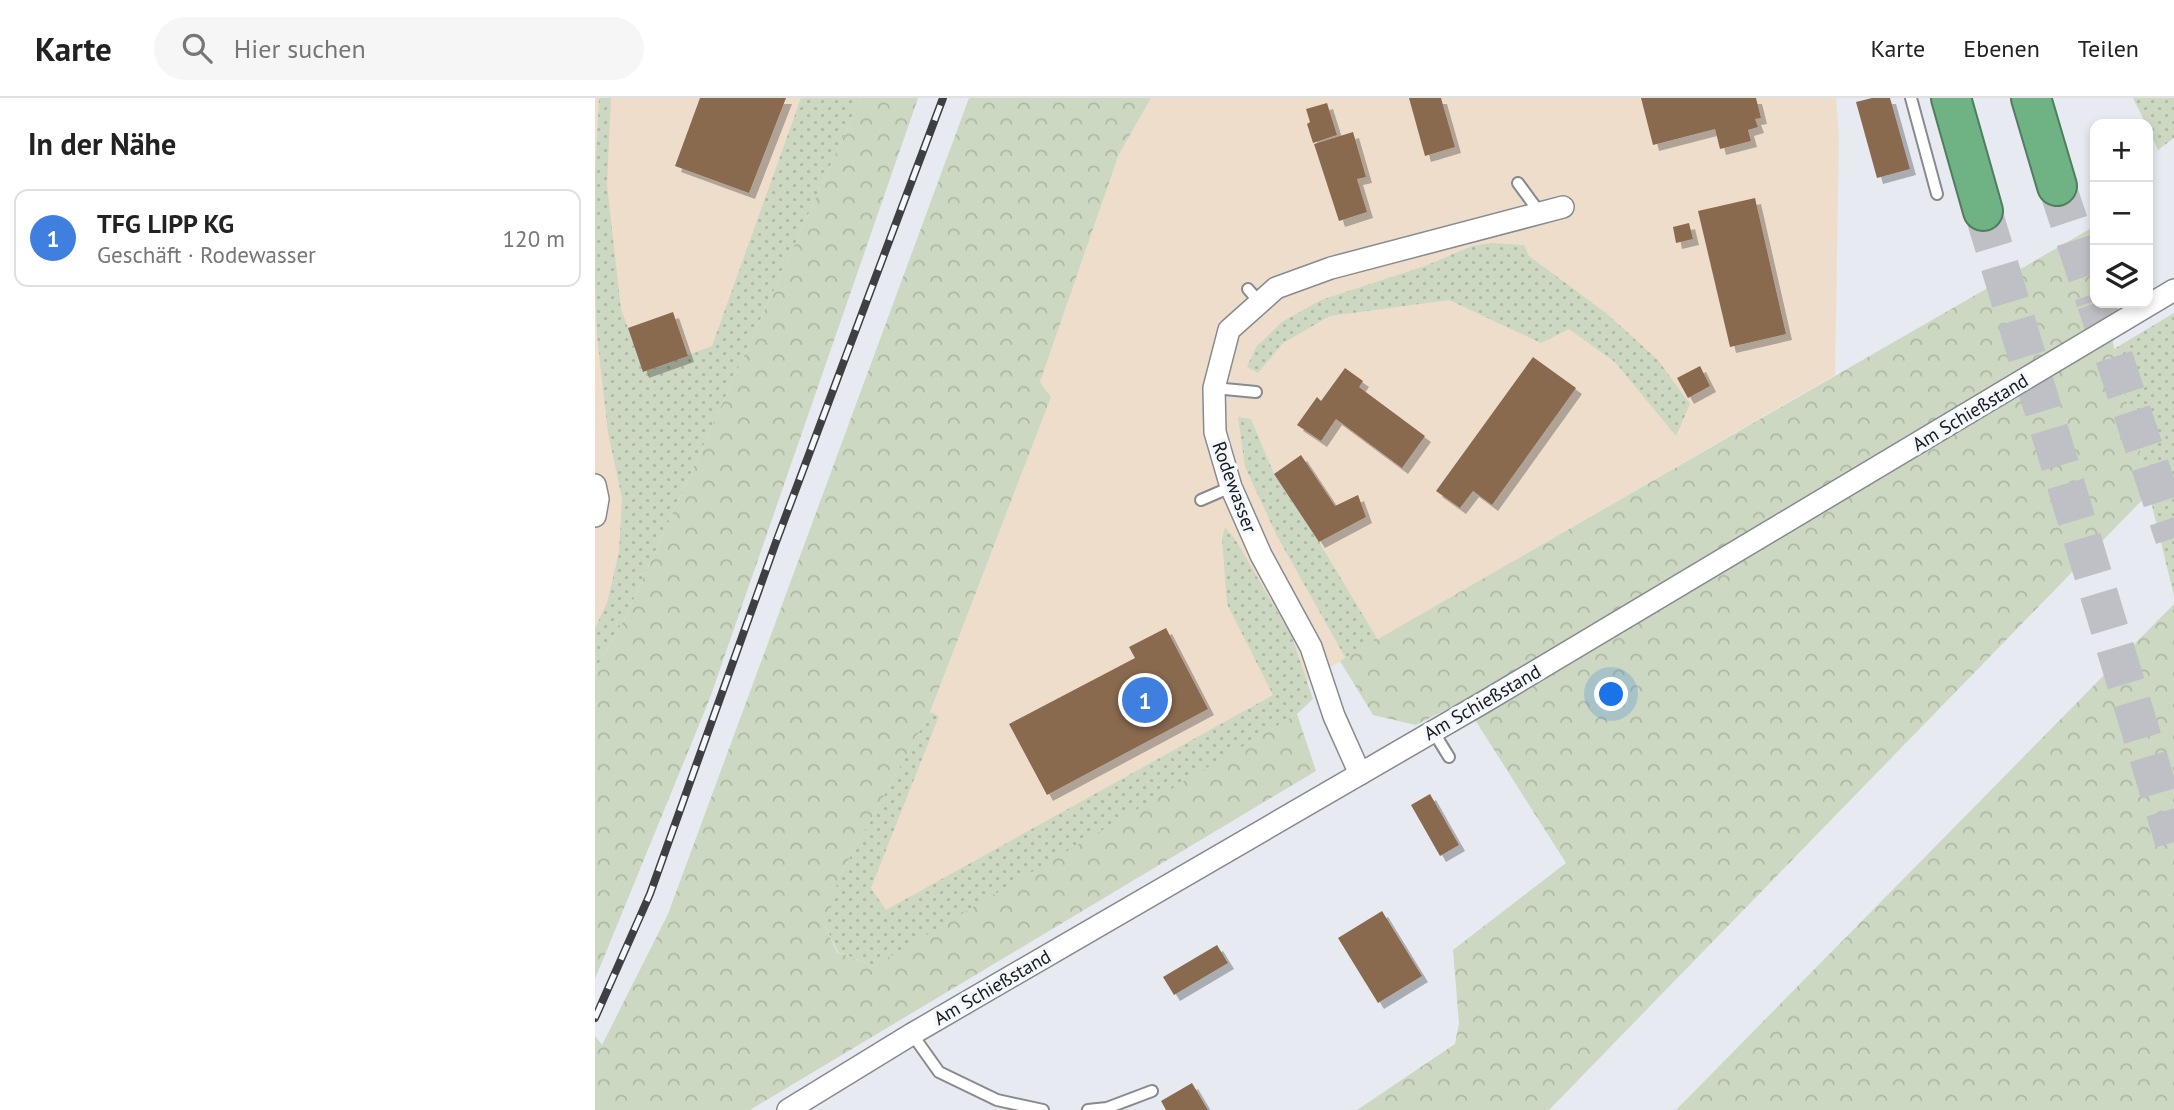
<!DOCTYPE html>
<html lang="de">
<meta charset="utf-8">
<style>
:root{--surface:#fff;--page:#f6f6f6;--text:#222;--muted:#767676;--line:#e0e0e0;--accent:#c74081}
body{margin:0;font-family:"PT Sans",sans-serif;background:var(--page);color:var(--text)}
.controls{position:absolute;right:21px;top:21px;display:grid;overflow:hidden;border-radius:14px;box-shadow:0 4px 10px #0003}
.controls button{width:63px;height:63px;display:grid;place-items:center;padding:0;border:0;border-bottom:2px solid var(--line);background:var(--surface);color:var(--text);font:35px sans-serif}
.you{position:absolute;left:1017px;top:597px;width:24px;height:24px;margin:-18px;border:5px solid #fff;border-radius:50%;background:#1a73e8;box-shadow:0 0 0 10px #1a73e833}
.badge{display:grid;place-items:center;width:46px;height:46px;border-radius:50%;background:var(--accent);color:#fff;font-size:23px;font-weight:700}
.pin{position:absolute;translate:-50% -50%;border:4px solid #fff;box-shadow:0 2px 7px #0006}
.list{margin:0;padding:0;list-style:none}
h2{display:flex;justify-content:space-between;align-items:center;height:91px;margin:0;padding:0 28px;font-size:30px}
h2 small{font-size:23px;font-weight:400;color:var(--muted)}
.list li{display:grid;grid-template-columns:46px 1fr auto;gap:21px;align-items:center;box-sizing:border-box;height:98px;margin:0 14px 14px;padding:0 14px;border:2px solid var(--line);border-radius:14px}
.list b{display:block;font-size:26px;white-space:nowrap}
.list p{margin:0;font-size:23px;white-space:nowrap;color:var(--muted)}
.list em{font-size:23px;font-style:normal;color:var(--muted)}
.icon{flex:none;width:38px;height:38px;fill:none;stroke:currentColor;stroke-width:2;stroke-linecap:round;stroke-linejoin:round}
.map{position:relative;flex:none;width:1579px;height:1012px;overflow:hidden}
header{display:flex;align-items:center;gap:42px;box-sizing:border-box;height:98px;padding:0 35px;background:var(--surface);border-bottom:2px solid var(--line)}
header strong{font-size:33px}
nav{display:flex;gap:38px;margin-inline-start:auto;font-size:24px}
.search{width:490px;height:63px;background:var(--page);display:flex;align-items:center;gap:18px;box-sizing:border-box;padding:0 24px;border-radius:38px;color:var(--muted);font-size:26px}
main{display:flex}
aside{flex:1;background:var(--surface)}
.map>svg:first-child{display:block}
.commercial{fill:#efddcc}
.grass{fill:url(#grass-dots)}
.forest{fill:url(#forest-crowns)}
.building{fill:#8a6a4f;filter:url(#shadow)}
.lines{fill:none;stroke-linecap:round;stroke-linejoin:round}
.highway-tunnel{stroke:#bec0c5;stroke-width:38;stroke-dasharray:38 19;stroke-linecap:butt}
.lane-casing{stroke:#878a8f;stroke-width:14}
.street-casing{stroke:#878a8f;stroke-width:24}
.highway-casing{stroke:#517c5f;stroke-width:42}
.lane{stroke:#fff;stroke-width:10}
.street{stroke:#fff;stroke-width:21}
.highway{stroke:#6fb283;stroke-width:38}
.rail-casing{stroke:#3e3f42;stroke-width:8}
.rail{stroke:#f4f8fd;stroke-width:5;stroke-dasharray:16;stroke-linecap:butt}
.labels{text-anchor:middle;stroke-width:7;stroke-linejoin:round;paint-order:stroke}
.street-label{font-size:19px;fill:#18191b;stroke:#f4f8fd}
</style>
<header>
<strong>Karte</strong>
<div class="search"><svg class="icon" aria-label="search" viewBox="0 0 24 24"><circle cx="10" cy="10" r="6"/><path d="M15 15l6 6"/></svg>Hier suchen</div>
<nav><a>Karte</a><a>Ebenen</a><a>Teilen</a></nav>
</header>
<main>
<aside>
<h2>In der Nähe<small></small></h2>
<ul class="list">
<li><span class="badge" style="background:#3f7fe0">1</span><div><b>TFG LIPP KG</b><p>Geschäft · Rodewasser</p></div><em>120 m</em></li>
</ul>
</aside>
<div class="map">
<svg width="1579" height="1012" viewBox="0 0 1579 1012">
<defs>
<pattern id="grass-dots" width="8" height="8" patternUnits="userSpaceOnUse" patternTransform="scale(1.75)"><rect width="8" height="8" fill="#ccd8c1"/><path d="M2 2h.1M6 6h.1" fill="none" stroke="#aeb9a5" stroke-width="1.8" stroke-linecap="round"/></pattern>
<pattern id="forest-crowns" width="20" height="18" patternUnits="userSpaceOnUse" patternTransform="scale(1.75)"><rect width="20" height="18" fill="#ccd8c1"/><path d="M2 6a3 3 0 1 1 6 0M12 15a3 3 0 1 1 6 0" fill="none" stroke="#aeb9a5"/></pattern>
<filter id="shadow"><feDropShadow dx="6" dy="6" stdDeviation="0" flood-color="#0004"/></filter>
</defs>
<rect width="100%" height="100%" fill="#e7eaf0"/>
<g class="commercial">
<polygon points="0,0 266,0 0,572"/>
<polygon points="556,0 1241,0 1244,39 1240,277 243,854 244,779 335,614 456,299 445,284 524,56"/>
</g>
<g class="grass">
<polygon points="4,0 16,0 12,87 26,211 49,274 117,248 206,0 266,0 31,518 0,572 0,530 12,505 24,454 27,400 13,335 2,238 0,190 0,74"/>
<polygon points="1538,0 1579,0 1579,40 1563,52 1553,30 1553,26 1551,26"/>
<polygon points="896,145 929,147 934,158 1011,215 1063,262 1095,306 1081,338 1020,264 974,231 946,245 854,202 735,218 688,245 663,275 652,269 661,249 687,224 726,202 830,168 877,148"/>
<polygon points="1579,215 1579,498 1519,251"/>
<polygon points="643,319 656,321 679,376 724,444 783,542 751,561 682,438 650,369"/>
<polygon points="630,429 640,441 697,539 718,601 702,616 293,863 279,868 243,854 230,828 230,810 244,779 335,614 344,618 276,790 291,812 678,597 632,506 627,441"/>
</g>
<g class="forest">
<polygon points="266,0 323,0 115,600 0,881 0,572 31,518"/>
<polygon points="374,0 556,0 524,56 445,284 456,299 335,614 244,779 230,828 242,854 279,868 702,616 721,673 155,1012 0,1012 0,938 7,947 73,816"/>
<polygon points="1500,128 1500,205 1513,205 1519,251 1554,395 954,1012 762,1012 860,946 864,925 858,852 971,765 868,603 821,627 778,617 745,563"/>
<polygon points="1579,506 1579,1012 1081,1012"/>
</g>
<g class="building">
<polygon points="105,0 191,0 154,95 80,68"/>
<polygon points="814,0 846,0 860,49 830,58"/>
<polygon points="1046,0 1161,0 1166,20 1160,21 1163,29 1153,32 1156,43 1125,51 1120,31 1058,47"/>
<polygon points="1277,0 1295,0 1315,71 1282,80 1261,4"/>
<polygon points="732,5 742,37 718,45 712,26 715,24 711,11"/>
<polygon points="758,34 771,79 762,81 772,114 744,123 719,46"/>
<polygon points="1160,100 1191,236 1135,249 1103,113"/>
<polygon points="1094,125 1098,141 1081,145 1078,129"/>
<polygon points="78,214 93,258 48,274 33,230"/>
<polygon points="938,259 981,290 897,407 878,393 865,410 841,393"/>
<polygon points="1105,268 1115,288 1093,300 1082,280"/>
<polygon points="750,270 768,283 764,289 830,338 807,370 741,321 726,343 702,327 722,299 726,303"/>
<polygon points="706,357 740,408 763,397 771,419 724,444 679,376"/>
<polygon points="571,530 613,611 452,697 414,626 540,560 534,549"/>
<polygon points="835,696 864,747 845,758 816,707"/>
<polygon points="787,813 827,878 783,905 743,840"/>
<polygon points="622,847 633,865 579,897 568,879"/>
<polygon points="597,985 613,1012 571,1012 566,1003"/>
</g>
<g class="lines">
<g class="highway-tunnel">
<polyline points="1462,88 1500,203"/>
<polyline points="1388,113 1579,744"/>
<polyline points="1501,205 1579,440"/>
</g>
<g class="lane-casing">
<g id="lane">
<polyline points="1316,0 1342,96"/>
<polyline points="923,85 945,115"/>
<polyline points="653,191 665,205"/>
<polyline points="619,290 661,294"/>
<polyline points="606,402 636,389"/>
<polyline points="838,633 854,659"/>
<polyline points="317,936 344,974 402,1002 448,1012"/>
<polyline points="493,1012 512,1010 557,993"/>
</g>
</g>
<g class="street-casing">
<g id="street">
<polyline points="0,387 3,401 0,418"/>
<polyline points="765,676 739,618 716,549 666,457 636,389 620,334 619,290 634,232 681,190 736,170 968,109"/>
<polyline points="193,1012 317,936 889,604 1579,192"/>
</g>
</g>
<g class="highway-casing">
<g id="highway">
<polyline points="1356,0 1388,113"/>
<polyline points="1436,0 1462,88"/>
</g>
</g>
<use href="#lane" class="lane"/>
<use href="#street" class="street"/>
<use href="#highway" class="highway"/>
<g class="rail-casing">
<polyline id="rail" points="0,920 55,796 181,444 348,0"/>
</g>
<use href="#rail" class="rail"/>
</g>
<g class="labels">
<g class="street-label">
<text transform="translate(1375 314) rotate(-31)" y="7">Am Schießstand</text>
<text transform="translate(640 389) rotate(70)" y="7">Rodewasser</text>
<text transform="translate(887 604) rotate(-30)" y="7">Am Schießstand</text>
<text transform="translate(397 889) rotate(-30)" y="7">Am Schießstand</text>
</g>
</g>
</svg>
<div class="controls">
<button>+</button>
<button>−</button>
<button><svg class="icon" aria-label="layers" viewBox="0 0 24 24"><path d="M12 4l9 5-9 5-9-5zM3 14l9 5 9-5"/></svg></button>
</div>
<div class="you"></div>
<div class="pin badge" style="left:550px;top:602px;background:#3f7fe0">1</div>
</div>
</main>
